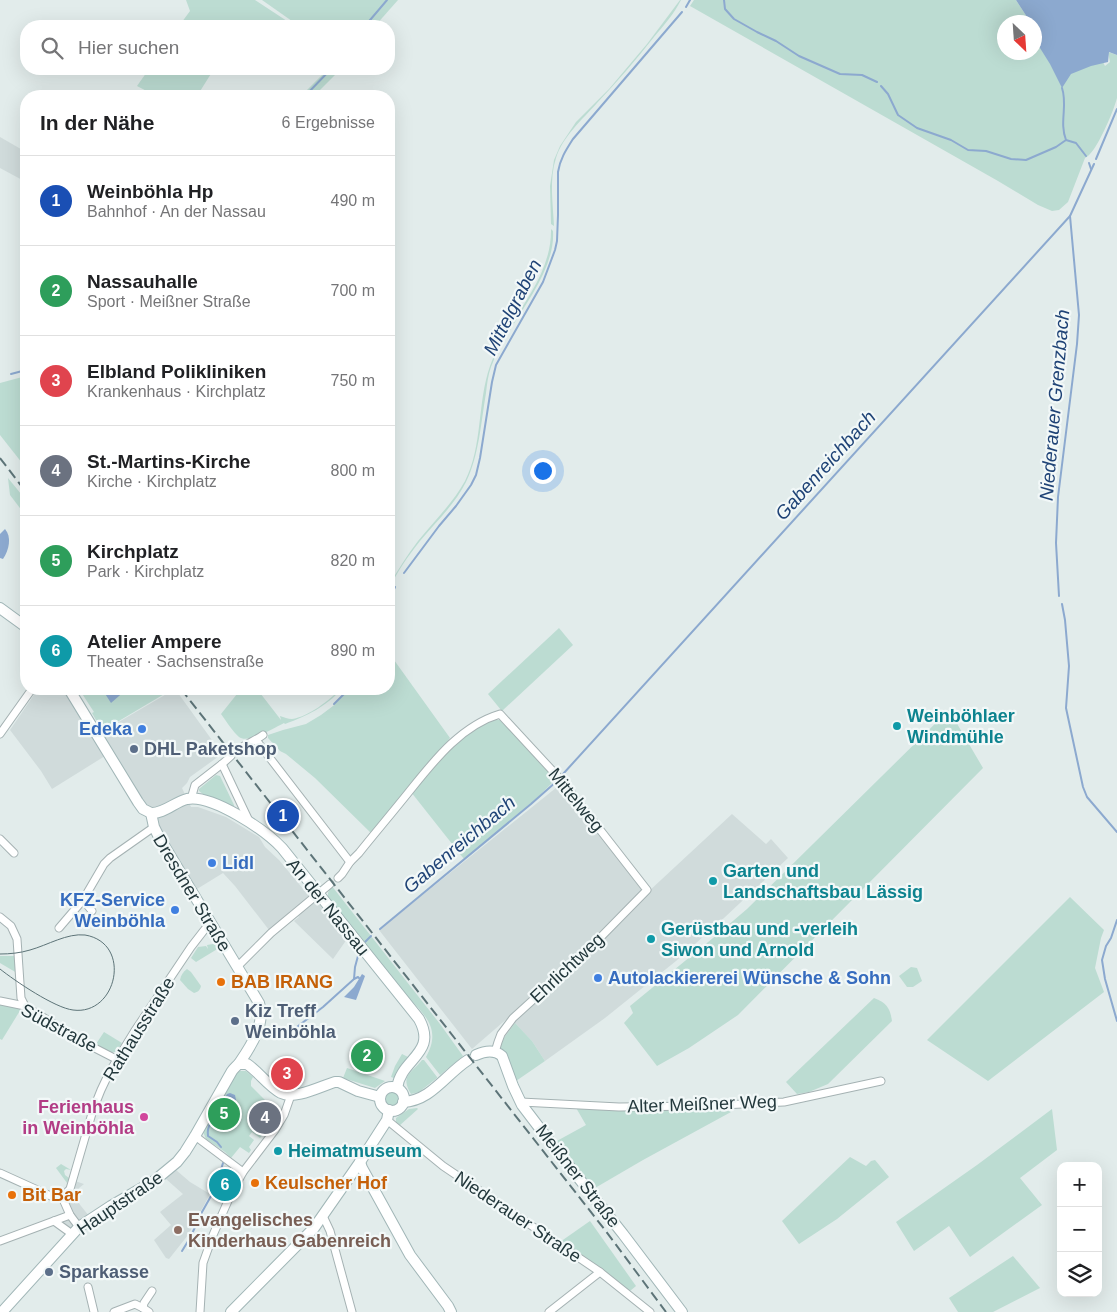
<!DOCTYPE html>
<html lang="de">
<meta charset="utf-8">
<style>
:root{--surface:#fff;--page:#f2f2f2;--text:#202124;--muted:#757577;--line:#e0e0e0;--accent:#7c673f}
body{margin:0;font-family:Arial,sans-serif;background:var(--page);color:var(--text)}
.controls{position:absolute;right:15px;bottom:15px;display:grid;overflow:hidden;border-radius:10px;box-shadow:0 5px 20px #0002}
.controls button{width:45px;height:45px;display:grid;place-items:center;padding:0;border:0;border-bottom:1px solid var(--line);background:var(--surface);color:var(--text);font:25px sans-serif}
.compass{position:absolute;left:997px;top:15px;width:45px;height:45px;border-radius:50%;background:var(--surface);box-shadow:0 5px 20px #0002;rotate:155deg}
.you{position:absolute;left:542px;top:470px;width:18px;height:18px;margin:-12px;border:4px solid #fff;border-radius:50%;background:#1a73e8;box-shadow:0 0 0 8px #1a73e833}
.badge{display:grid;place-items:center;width:32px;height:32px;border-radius:50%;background:var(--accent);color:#fff;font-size:16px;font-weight:700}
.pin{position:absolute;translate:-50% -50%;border:2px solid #fff;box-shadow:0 1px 5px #0006}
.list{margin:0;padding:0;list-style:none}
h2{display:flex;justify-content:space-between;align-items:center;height:65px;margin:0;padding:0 20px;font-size:21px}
h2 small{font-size:16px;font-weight:400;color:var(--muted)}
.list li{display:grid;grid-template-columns:32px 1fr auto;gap:15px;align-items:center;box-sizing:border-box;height:90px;padding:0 20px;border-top:1px solid var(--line)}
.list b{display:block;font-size:19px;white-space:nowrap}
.list p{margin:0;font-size:16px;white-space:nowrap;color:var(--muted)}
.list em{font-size:16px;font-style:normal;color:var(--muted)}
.icon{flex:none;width:28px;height:28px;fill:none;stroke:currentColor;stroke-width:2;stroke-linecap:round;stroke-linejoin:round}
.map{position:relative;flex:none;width:1117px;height:1312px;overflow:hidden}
.search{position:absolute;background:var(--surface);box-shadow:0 5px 20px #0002;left:20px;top:20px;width:375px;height:55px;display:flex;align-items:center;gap:12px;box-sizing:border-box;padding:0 18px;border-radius:20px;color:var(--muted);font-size:19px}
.panel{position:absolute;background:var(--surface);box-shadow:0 5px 20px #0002;left:20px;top:90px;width:375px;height:605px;border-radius:20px}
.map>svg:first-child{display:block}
.built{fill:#d0dbdb}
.green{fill:#bcdcd2}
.water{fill:#8ca9cf}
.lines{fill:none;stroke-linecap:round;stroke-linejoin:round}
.stream{stroke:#8ca9cf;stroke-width:2}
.street-casing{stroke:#a5b2b3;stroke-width:9}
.secondary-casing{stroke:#a1b6b7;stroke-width:12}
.street{stroke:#fff;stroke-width:7}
.secondary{stroke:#fff;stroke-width:10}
.tram{stroke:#5d7478;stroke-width:1}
.rail{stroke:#5d7478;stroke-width:2;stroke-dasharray:10 5;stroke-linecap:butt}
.culture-dot{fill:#0f9aa8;stroke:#f2f8f8;stroke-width:2}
.shop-dot{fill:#3f7fe0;stroke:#f2f8f8;stroke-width:2}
.service-dot{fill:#5c6f8a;stroke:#f2f8f8;stroke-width:2}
.food-dot{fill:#e8710a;stroke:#f2f8f8;stroke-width:2}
.hotel-dot{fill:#d1479c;stroke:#f2f8f8;stroke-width:2}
.education-dot{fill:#8d6e63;stroke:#f2f8f8;stroke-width:2}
.labels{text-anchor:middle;stroke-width:4.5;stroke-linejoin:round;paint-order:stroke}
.culture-label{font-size:18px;font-weight:bold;fill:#0d838f;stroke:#f2f8f8;text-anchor:start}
.shop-label{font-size:18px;font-weight:bold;fill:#366cbe;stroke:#f2f8f8;text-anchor:end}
.service-label{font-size:18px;font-weight:bold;fill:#4e5e75;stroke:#f2f8f8;text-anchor:start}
.street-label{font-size:18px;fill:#23383c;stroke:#f2f8f8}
.food-label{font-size:18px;font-weight:bold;fill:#c56008;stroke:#f2f8f8;text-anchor:start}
.hotel-label{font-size:18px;font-weight:bold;fill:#b23c85;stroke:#f2f8f8;text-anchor:end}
.education-label{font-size:18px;font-weight:bold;fill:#785e54;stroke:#f2f8f8;text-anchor:start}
.water-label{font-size:19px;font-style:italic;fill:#1f4376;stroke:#f2f8f8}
</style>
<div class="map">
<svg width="1117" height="1312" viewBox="0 0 1117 1312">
<rect width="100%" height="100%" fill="#e2eceb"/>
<g class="built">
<polygon points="0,137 26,152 26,182 0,168"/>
<polygon points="38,689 63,689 93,737 170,692 178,693 222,754 190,777 187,783 182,788 191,807 198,807 226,817 259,837 265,847 279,860 309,896 269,930 235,886 223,873 197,889 113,751 52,789 41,771 10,730"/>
<polygon points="562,783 648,892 732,814 766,844 771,839 788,858 724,918 676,961 605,1018 545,1061 532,1041 509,1017 472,1049 379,930"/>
<polygon points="315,899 347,939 333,959 294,921 299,917 297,915"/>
<polygon points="176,1170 190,1182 210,1194 188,1235 169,1259 166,1258 154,1240 171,1225 160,1212 183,1194 166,1179"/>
<polygon points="75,1181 84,1184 74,1192 73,1196 89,1216 65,1234 56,1224 73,1216 66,1201"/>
</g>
<g class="green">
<polygon points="186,0 255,0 290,23 288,26 179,26 190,11"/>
<polygon points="262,0 398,0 375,26 299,26"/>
<path d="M680,0h1c-7,14 -17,25 -27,37 -18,23 -37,45 -57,66 -15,17 -34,33 -41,55 -7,21 -3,46 -2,68l-3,-2 -1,-38 4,-26 6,-14 16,-24 33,-33 38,-45z"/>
<path d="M694,0h322l11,17 1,5h-24v30h30v-30h-1l6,2 64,38 2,4 5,-4 -2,-10 9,3c0,12 0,31 0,43 -3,12 -21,56 -32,60l-17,44 -9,8 -7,1 -14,-6 -40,-24 -308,-175z"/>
<polygon points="149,69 214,69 197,96 156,96 137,86"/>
<polygon points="328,69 341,69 314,96 301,96"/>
<path d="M551,229l2,2c3,46 -47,93 -62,136 -3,8 -4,17 -5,26 -5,29 -7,63 -20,89 -11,22 -30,40 -46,59 -12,15 -23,31 -31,48v-4c9,-15 18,-30 29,-44 16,-20 35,-38 47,-60 18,-35 12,-78 25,-115 16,-47 62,-84 61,-137z"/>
<polygon points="26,376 26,468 0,435 0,383"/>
<polygon points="8,478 26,500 26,516 10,495"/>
<polygon points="559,628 573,645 502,711 501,710 488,694"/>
<polygon points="389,653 450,738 409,787 372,834 315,778 286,754 280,751 268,738 268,735 283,730 306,724 321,715 333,706 350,689 389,689"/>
<polygon points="79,689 177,689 177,690 171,690 102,731 92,713 94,712"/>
<path d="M241,689h16l24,31 -1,-4c4,1 8,3 12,3 16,-2 38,-19 48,-30h2c-17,18 -33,26 -57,35l-1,-1c-10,5 -36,21 -45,14 -6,-5 -13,-16 -18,-23z"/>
<polygon points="949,710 983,768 738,1015 689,1048 657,1066 624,1023 633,1013 630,1006 713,938 747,909"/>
<polygon points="493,720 501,720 505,724 557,778 531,804 464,859 411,792 435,763 472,729 481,724"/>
<polygon points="216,775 220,776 234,805 234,807 203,794 199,791 199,789"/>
<path d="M331,885l109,139 23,32 -23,19 -14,-18c15,-27 1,-40 -18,-60l-80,-98v-6z"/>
<polygon points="1070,897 1104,930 1101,938 1095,968 1104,992 988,1081 927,1040"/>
<polygon points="213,944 217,944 219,948 196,962 191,958 198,947 206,946 208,949 207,945"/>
<polygon points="0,956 15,956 17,973 0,963"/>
<polygon points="911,967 917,968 922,981 913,987 907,987 899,976"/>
<path d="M187,969l4,3 10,14c-1,4 -3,6 -7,7l-6,-4 -8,-9c1,-5 3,-8 7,-11z"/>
<path d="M874,998c13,5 16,10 18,23l-64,63 -19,8 -12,2 -11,-12z"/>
<polygon points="0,1003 21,1009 2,1040 0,1039"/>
<polygon points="515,1023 532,1041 545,1061 516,1081 505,1053 501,1048 500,1043"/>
<polygon points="104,1032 122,1043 116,1052 109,1052 96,1044"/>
<path d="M402,1054l6,3c-6,7 -11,12 -14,21l-3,-1 4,-11z"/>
<path d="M422,1060h2l13,17v1l-18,14 -8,2c-11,-19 0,-20 11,-34z"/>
<polygon points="347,1068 385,1081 375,1088 343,1078"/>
<path d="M240,1071h6l7,6 -2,4v5l17,17c-2,4 -9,10 -13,16h-3l1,2 -2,2 1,3h1v4l1,-1 2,4 4,-2 4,2 -4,5 -8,-6 -3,4 5,4 -5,7 2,3 -2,3 -9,-6 -9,11 -6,-6 -19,-13 -3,-7 23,-41 2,-1c0,-7 6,-16 12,-19z"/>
<circle cx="392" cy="1099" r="7"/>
<path d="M575,1106c50,6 99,4 149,3l7,3 -88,48 -48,28 -40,-46 31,-17z"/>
<polygon points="417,1108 418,1109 399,1126 396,1123 396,1118 409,1109"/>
<polygon points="1052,1109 1057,1150 1020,1178 1042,1205 970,1257 949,1226 914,1251 896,1222 977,1165"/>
<polygon points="850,1157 866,1166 871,1161 875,1160 889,1177 837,1219 799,1244 782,1221"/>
<polygon points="61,1164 71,1170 66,1169 64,1171 65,1175 69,1178 67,1183 56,1168"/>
<polygon points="590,1221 636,1286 630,1291 560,1242"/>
<polygon points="1013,1256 1040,1288 993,1312 958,1312 949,1298"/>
</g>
<g class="water">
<polygon points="1016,0 1117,0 1117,55 1109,52 1108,62 1091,66 1071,74 1062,88 1050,64 1035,40 1034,22 1028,22 1027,17"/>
<path d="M5,529c7,8 4,21 -2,30l-3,-1v-24z"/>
<polygon points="102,689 127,689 111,703"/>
<polygon points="362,974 365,976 356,1000 344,997 354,987"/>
<polygon points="230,1093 235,1095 236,1100 234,1105 231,1105 229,1110 226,1108 223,1110 220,1109 221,1106 227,1094"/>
</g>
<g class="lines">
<g class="stream">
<polyline points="724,0 725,9 734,19 757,32 776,41 799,56 840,74 862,75 877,82"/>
<polyline points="686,7 690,0"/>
<polyline points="365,26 387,0"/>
<polyline points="881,86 888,94 898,115 917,128 951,140 968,150 986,151 1011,159 1026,160 1056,147 1066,140"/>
<path d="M1062,88c6,17 -3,34 4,52l10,3 10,13"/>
<polyline points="305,96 331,69"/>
<polyline points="1096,159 1117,109"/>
<polyline points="1089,163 1091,169"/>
<polyline points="11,374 26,370"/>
<path d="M404,573l35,-47 17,-20 15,-21 5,-10 4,-17 12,-76 4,-17 47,-83 12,-32 2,-9 1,-26v-43c2,-13 8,-22 15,-33l109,-127"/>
<polyline points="1059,596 1056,543 1058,497 1077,344 1079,315 1070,216"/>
<polyline points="389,600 395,587"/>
<polyline points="1062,604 1065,620 1069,666 1066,708 1083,787 1087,797 1117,832"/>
<polyline points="334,704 349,689"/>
<polyline points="563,774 1070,216 1094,164"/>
<polyline points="1117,920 1111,938 1106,946 1102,960 1105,979 1117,1021"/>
<polyline points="380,929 531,804 557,781"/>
<polyline points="365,942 371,936"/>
<polyline points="354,979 358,977 359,978"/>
<polyline points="293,1030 323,1007 354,979 355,967 358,956"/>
<path d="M221,1147l-4,-5 -9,-6c-2,-11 7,-21 14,-29"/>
<polyline points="182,1251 190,1238 202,1212 215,1189 223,1163"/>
</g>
<g class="street-casing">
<g id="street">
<polyline points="0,734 32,689"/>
<polyline points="256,740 350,862"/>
<path d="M237,751c8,-7 18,-10 26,-16"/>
<polyline points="222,764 250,823"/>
<polyline points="191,799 195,785 222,764 231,756"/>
<polyline points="0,839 14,853"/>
<path d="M338,878l4,-4 8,-12 9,-9c16,-20 33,-40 49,-60 25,-31 52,-67 92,-79l62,67 85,109 -57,58 -77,70 -12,16 -3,8 -3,10"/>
<polyline points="83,900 92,911"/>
<polyline points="0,917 11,926 17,939 21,998 25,1006"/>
<polyline points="59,928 83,900 104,864 110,858 154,827"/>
<polyline points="237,967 271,933 330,884"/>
<polyline points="0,1001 25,1006 83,1042 116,1059"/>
<polyline points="521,1102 619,1107 700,1106 784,1102 881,1081"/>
<polyline points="387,1120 443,1166 600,1272 650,1312"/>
<polyline points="195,1136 243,1172"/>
<polyline points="0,1173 53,1197 62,1197"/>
<polyline points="62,1197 70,1189 93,1110 101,1090 110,1071 134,1032 191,947 205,929 211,924"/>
<polyline points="62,1197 70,1215 79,1227"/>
<polyline points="323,1216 330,1231 352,1312"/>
<polyline points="54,1221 72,1234"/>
<polyline points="0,1241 70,1215"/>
<polyline points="88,1287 94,1312"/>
<polyline points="143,1308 144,1303 152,1291"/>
<polyline points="114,1312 135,1304 143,1308 149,1312"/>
<polyline points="200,1312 203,1263 213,1235 231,1194 243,1172 275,1130 284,1115 291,1095"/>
<polyline points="549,1312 600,1272"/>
</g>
</g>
<g class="secondary-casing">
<g id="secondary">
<polyline points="0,608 26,627"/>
<polyline points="69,689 138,802 143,809 151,813"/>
<path d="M151,813c12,1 24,-11 36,-14 25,-5 78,31 95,49l137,171c19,35 -18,39 -22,69"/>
<path d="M476,1055c9,-4 18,-6 26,1l11,30 9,19 32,42 69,87 59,78"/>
<path d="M239,1064h8c12,8 21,22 34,29 14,7 40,-7 54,-11h4l19,9 22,6"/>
<circle cx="392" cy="1099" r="12"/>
<path d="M403,1102c28,-1 43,-28 65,-42"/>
<polyline points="360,1162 362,1168 410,1255 448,1306 451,1312"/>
<path d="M2,1312l77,-85 32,-21 43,-25 23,-19 8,-10 10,-16 37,-65c2,-3 6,-6 8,-9 11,-16 26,-39 19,-59l-100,-166 -5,-10 -3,-14"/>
<polyline points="231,1312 314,1228 360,1162 387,1120 389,1110"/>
</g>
</g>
<use href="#street" class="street"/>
<use href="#secondary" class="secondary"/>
<path class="tram" d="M0,954c10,0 20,-1 30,-4 18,-5 37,-17 55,-15 48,8 32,81 -12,75 -18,-2 -58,-29 -73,-41"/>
<g class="rail">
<polyline points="0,458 26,492"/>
<polyline points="181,689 605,1230 666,1312"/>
</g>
</g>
<g class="culture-dot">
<circle cx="897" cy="726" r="5"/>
<circle cx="713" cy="881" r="5"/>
<circle cx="651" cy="939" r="5"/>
<circle cx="278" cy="1151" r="5"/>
</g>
<g class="shop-dot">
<circle cx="142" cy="729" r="5"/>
<circle cx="212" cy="863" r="5"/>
<circle cx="175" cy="910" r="5"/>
<circle cx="598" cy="978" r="5"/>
</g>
<g class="service-dot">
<circle cx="134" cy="749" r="5"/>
<circle cx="235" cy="1021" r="5"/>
<circle cx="49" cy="1272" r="5"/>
</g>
<g class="food-dot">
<circle cx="221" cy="982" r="5"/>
<circle cx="255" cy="1183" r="5"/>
<circle cx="12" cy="1195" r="5"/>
</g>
<circle class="hotel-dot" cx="144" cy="1117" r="5"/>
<circle class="education-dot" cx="178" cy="1230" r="5"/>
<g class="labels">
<g class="culture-label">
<text x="907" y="722">Weinböhlaer<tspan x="907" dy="21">Windmühle</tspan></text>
<text x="723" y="877">Garten und<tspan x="723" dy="21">Landschaftsbau Lässig</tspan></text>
<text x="661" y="935">Gerüstbau und -verleih<tspan x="661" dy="21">Siwon und Arnold</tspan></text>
<text x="288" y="1157">Heimatmuseum</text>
</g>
<g class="shop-label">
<text x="132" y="735">Edeka</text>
<text x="222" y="869" text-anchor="start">Lidl</text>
<text x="165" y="906">KFZ-Service<tspan x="165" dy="21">Weinböhla</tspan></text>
<text x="608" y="984" text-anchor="start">Autolackiererei Wünsche &amp; Sohn</text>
</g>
<g class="service-label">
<text x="144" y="755">DHL Paketshop</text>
<text x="245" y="1017">Kiz Treff<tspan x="245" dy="21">Weinböhla</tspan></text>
<text x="59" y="1278">Sparkasse</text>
</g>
<g class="street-label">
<text transform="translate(576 800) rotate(51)" y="6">Mittelweg</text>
<text transform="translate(192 893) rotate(59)" y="6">Dresdner Straße</text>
<text transform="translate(328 907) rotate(51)" y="6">An der Nassau</text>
<text transform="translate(567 968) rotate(-43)" y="6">Ehrlichtweg</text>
<text transform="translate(59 1028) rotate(28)" y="6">Südstraße</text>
<text transform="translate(139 1029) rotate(-58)" y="6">Rathausstraße</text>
<text transform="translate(702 1104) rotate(-2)" y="6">Alter Meißner Weg</text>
<text transform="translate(578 1176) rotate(52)" y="6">Meißner Straße</text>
<text transform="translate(120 1203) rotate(-34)" y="6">Hauptstraße</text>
<text transform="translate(518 1217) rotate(34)" y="6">Niederauer Straße</text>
</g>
<g class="food-label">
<text x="231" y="988">BAB IRANG</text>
<text x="265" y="1189">Keulscher Hof</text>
<text x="22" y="1201">Bit Bar</text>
</g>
<g class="hotel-label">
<text x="134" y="1113">Ferienhaus<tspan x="134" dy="21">in Weinböhla</tspan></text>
</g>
<g class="education-label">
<text x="188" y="1226">Evangelisches<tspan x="188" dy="21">Kinderhaus Gabenreich</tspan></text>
</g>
<g class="water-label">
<text transform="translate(512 307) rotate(-63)" y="7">Mittelgraben</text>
<text transform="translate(1054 405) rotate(-85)" y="7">Niederauer Grenzbach</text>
<text transform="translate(825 465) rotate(-48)" y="7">Gabenreichbach</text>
<text transform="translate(459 844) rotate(-40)" y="7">Gabenreichbach</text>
</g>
</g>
</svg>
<div class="controls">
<button>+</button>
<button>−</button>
<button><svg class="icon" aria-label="layers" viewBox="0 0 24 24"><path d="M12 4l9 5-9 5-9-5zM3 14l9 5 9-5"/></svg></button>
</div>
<svg class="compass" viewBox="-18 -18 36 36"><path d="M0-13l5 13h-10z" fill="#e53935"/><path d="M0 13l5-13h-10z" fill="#757577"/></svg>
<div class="you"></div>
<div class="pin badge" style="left:283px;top:816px;background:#1a4fb4">1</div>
<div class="pin badge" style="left:367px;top:1056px;background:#2e9e5b">2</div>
<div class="pin badge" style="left:287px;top:1074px;background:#e0444e">3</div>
<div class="pin badge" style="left:265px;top:1118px;background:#6b7280">4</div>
<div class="pin badge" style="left:224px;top:1114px;background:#2e9e5b">5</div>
<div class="pin badge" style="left:225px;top:1185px;background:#0f9aa8">6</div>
<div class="search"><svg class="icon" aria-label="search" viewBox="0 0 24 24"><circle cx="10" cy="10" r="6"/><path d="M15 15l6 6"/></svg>Hier suchen</div>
<section class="panel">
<h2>In der Nähe<small>6 Ergebnisse</small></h2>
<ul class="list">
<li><span class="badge" style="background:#1a4fb4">1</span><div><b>Weinböhla Hp</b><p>Bahnhof · An der Nassau</p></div><em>490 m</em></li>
<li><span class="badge" style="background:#2e9e5b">2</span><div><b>Nassauhalle</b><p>Sport · Meißner Straße</p></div><em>700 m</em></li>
<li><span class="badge" style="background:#e0444e">3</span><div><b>Elbland Polikliniken</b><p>Krankenhaus · Kirchplatz</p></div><em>750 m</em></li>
<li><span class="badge" style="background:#6b7280">4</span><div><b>St.-Martins-Kirche</b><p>Kirche · Kirchplatz</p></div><em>800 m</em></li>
<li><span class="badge" style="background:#2e9e5b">5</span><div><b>Kirchplatz</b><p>Park · Kirchplatz</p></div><em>820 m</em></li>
<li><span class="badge" style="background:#0f9aa8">6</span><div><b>Atelier Ampere</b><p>Theater · Sachsenstraße</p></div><em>890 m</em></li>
</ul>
</section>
</div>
